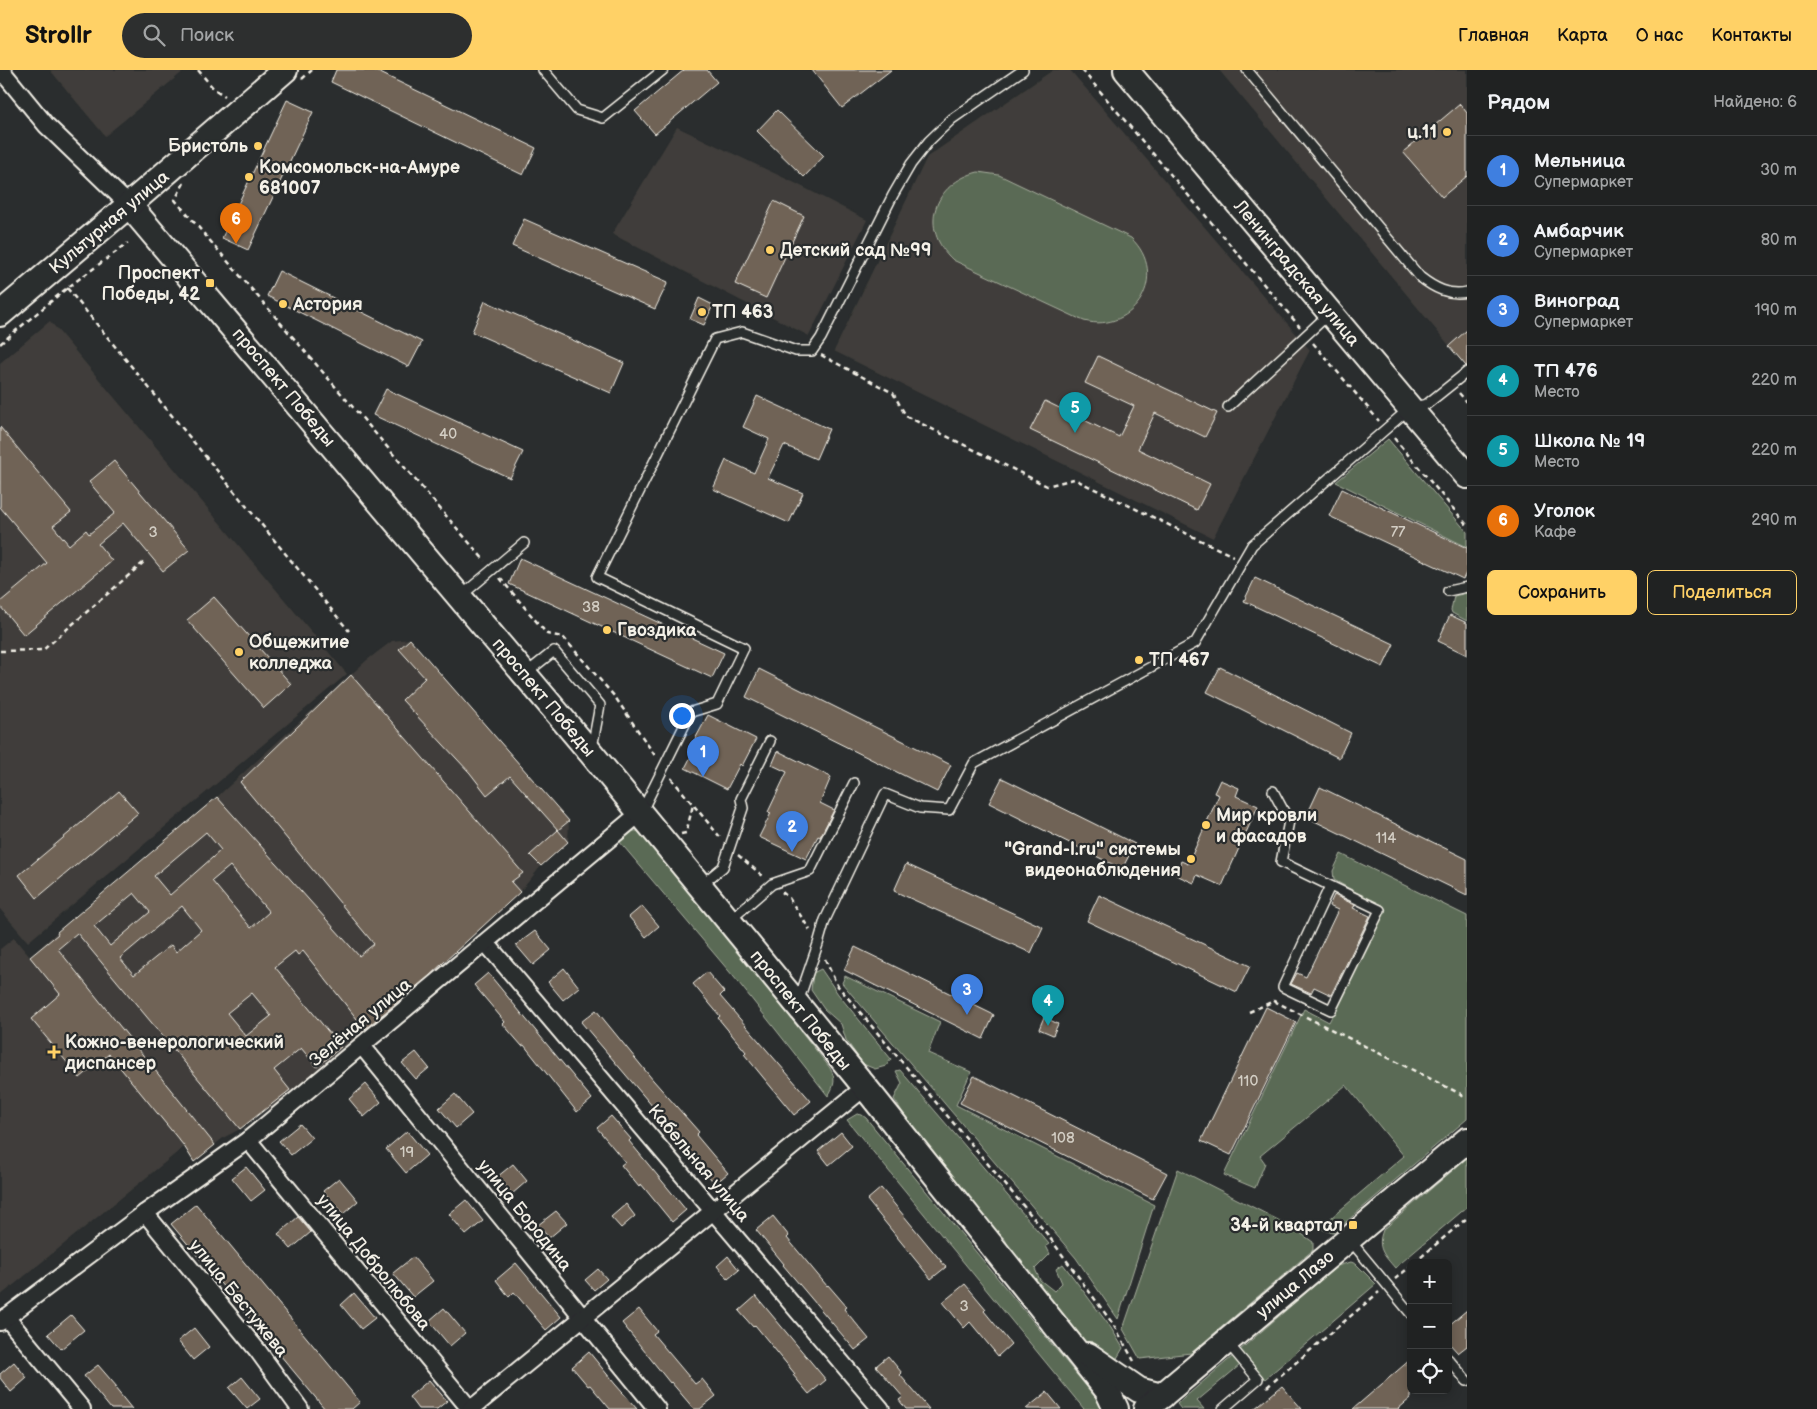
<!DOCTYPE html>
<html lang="ru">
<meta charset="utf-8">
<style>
:root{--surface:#202222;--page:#2d2f2f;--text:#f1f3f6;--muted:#a2a4a5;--line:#3d3f40;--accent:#ffd166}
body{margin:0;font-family:"Balsamiq Sans",sans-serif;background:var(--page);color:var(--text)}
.controls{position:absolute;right:15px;bottom:15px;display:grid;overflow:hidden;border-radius:8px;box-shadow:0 2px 12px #0003}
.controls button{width:45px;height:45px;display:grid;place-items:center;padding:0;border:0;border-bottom:1px solid var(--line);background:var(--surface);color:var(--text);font:25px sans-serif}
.you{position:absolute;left:681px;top:645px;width:18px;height:18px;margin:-12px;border:4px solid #fff;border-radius:50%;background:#1a73e8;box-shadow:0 0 0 8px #1a73e833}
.badge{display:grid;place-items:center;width:32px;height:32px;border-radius:50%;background:var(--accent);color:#fff;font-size:16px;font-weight:700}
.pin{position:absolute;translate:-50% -41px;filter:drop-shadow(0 1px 2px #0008)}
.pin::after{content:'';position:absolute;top:26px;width:18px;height:15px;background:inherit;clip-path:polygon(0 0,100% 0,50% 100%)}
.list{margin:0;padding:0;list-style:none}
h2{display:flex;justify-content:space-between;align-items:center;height:65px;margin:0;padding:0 20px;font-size:21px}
h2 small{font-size:16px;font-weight:400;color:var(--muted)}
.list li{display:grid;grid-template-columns:32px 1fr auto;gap:15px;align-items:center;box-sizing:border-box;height:70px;padding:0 20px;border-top:1px solid var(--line)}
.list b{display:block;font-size:19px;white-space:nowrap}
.list p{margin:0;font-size:16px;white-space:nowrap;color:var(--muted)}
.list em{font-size:16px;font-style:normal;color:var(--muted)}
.actions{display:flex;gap:10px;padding:15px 20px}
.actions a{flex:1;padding:11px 0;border:1px solid var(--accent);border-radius:8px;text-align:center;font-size:18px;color:var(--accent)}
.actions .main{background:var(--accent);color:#111}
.icon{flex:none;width:28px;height:28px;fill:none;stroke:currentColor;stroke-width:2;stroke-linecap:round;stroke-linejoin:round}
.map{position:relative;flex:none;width:1467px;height:1339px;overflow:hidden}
header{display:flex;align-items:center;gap:30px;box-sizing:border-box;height:70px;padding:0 25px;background:var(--accent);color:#111}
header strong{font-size:24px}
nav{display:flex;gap:28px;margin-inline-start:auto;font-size:18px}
.search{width:350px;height:45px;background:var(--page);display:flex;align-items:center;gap:12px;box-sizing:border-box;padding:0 18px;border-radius:28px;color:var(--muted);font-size:19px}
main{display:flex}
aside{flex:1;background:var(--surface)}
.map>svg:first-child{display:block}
.built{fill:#3f3d3a}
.green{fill:#5a6b54;stroke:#a7ae9e}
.building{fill:#706356;stroke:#f4f1e8;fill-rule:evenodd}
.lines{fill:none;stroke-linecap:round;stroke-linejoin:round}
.lane-casing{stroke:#f4f1e8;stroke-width:12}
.street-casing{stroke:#f4f1e8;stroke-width:20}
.secondary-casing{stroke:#f4f1e8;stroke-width:28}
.path{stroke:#f4f1e8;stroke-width:2.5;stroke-dasharray:5 4;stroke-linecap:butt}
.lane{stroke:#2a2d2e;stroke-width:9}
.street{stroke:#2a2d2e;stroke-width:16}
.secondary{stroke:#2a2d2e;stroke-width:24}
.poi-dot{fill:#ffd166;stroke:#2a2d2e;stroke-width:2}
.labels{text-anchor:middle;stroke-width:4.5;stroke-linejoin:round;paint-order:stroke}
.number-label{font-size:15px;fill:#d3cec4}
.poi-label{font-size:18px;font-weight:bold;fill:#f4f1e8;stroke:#2a2d2e;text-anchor:start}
.street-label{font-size:18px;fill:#f4f1e8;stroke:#2a2d2e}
</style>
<header>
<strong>Strollr</strong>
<div class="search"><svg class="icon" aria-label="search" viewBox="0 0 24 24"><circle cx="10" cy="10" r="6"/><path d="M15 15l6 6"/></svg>Поиск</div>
<nav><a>Главная</a><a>Карта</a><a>О нас</a><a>Контакты</a></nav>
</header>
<main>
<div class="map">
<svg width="1467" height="1339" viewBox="0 0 1467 1339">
<rect width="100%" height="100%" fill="#2a2d2e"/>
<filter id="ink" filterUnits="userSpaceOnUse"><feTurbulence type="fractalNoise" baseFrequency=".02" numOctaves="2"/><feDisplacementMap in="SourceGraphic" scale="10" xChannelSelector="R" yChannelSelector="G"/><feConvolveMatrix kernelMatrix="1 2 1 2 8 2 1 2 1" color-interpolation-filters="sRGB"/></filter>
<g filter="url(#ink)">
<g class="built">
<polygon points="50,0 185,0 105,66"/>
<polygon points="1053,0 1070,0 1310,280 1213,468 834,281 927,87"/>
<polygon points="1219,0 1467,0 1467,298 1463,292"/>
<polygon points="677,57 797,114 867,150 809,266 612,164"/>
<polygon points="50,251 347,604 28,872 0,839 0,293"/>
<polygon points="410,569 569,751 568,772 541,796 520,822 382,950 269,1042 267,1039 240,1059 223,1068 194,1092 184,1077 0,1226 0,879 14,868 30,887 57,862 206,737 367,590 392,571"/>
</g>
<g class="green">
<path d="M978,102l21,3 132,63c39,37 4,96 -47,83l-131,-61c-35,-32 -19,-77 25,-88z"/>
<polygon points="1388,369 1467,462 1467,477 1336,412"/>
<polygon points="1467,523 1467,551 1452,543 1451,540 1454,526"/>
<path d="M634,761h5l7,3 184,234c6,11 5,17 -2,28l-89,-113 -120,-142 9,-8z"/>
<polygon points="1341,784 1467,846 1467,1049 1333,1163 1319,1158 1404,1086 1346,1015 1260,1086 1265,1093 1255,1118 1224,1105 1304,939 1329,952 1386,839 1334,810 1333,801"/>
<polygon points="821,899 838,924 891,989 886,996 875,999 863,994 846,970 841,954 824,939 811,920 813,903"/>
<polygon points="845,906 940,952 928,983 971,1002 956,1035 1154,1135 1118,1249 1076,1188 842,913"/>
<polygon points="900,1000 1049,1174 1046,1176 1050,1184 1035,1199 1040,1210 1054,1221 1062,1213 1056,1199 1063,1194 1111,1258 1123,1278 1116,1290 1072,1266 1012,1184 1005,1169 997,1162 988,1161 911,1064 909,1052 894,1029 902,1013 896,1001"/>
<polygon points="857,1044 862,1045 866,1048 1100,1333 1102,1339 1084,1339 847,1050"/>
<path d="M1467,1088v49l-72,61c-11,-13 -19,-20 -12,-38z"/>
<polygon points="1178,1099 1290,1156 1313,1172 1313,1180 1191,1283 1140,1289 1123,1259"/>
<polygon points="1351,1192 1356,1194 1376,1214 1265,1309 1240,1280 1337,1196"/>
<polygon points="1233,1286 1240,1295 1197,1331 1204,1339 1181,1339 1177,1334"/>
</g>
<g class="building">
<polygon points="336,0 374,0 536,78 523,105 331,12"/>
<polygon points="684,0 707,0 717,12 655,64 635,41"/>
<polygon points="812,0 891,0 842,38"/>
<polygon points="287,30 313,42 248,180 222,168"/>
<polygon points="1460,34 1467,43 1467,106 1442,127 1403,82"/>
<polygon points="777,40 824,86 804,107 757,61"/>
<polygon points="774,131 804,146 766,228 735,214"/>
<polygon points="524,149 668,212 655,239 512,176"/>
<polygon points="279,201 422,272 409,297 267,226"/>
<polygon points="699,228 713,235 704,255 690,249"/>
<polygon points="485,231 624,293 611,323 472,262"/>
<polygon points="1467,260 1467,296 1466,296 1449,276"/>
<polygon points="1098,286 1217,343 1205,367 1155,343 1138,379 1210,414 1197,440 1030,360 1045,331 1119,367 1134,336 1085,313"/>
<polygon points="386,319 523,382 510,408 373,345"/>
<polygon points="757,326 829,359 816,389 784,375 768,408 803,423 789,453 713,419 726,390 754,403 769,369 743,357"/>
<polygon points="0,357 71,442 53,456 69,475 86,460 89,464 115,443 89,412 114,391 189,480 163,501 123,453 98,474 112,491 24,565 0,536 0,532 47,493 0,437"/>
<polygon points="1342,419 1467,478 1467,501 1463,509 1329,446"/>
<polygon points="520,488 724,583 712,608 509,514"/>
<polygon points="1255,508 1394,574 1383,597 1244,531"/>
<polygon points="214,527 291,614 264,638 187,550"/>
<polygon points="1450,545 1467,553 1467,585 1438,571"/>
<polygon points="410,569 569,751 558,760 510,706 487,725 470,703 402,630 425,608 399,579"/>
<polygon points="1220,597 1351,663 1339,688 1207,622"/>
<polygon points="759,599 951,695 937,722 746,627"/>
<path d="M351,605l172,198 -12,9 9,10 -91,84 -64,53 -62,-78 -5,4 -3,-4 -20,16 66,80 -24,20 -16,-19 -27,22 16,20 -50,39 -163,-196 -19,16 157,196 -21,17 -10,-16 -75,-92 -29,24 -49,-59 29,-25 -30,-37 28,-23 -1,-2 160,-135 142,159 15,-12 -134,-162zM206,762l15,18 -51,45 -16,-19zM230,796l39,46 -18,16 -39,-47zM134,823l16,19 -40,34 -16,-20zM182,836l19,24 -25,22 -5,-7 -37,30 -14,-17zM252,923l19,23 -25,20 -19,-23z"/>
<polygon points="708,645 756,669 742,696 740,694 727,719 685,698 697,675 693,673"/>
<polygon points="778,681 831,707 820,733 834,740 820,767 818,766 806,789 759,767 771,743 768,742 787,702 772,695"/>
<polygon points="1002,708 1135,774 1122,799 989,733"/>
<polygon points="1220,710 1239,718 1236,726 1258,736 1222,816 1197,805 1194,813 1176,805 1181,791 1188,794 1219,725 1214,723"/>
<polygon points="1320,717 1467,789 1467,825 1306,747"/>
<polygon points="119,721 138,743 37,828 19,805"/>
<polygon points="558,760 568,772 541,796 530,785"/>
<polygon points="906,794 1043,857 1031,883 894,821"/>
<polygon points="1099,825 1250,896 1237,922 1087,851"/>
<polygon points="1334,825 1355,835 1353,838 1370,846 1331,925 1314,917 1311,923 1291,914 1297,903 1306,907 1338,840 1329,836"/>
<polygon points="642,836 659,856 646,867 629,847"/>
<polygon points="535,861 551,880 533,895 516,875"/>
<polygon points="855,877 994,945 983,969 844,900"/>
<polygon points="564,898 579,917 563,930 548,912"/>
<polygon points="707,902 724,922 720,926 811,1031 794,1045 744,984 746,982 718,948 720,946 693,914"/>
<polygon points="488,903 592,1029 577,1042 524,975 522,976 503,954 505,952 474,915"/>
<polygon points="1266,937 1296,952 1231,1085 1201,1071"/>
<polygon points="596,940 653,1010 699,1062 696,1065 728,1103 715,1114 670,1057 581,952"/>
<polygon points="1044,947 1058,954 1053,965 1039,959"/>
<polygon points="416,982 429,998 416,1009 402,993"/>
<polygon points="974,1006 1167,1103 1153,1129 960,1033"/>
<polygon points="366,1014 381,1032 364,1047 349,1029"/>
<polygon points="455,1024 472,1044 456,1058 439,1038"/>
<polygon points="611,1046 631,1069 629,1071 686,1140 672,1152 641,1114 639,1117 621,1095 625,1092 597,1058"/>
<polygon points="300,1054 312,1068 291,1085 279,1071"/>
<polygon points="407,1061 427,1085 406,1103 386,1079"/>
<polygon points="841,1062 852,1076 829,1095 818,1081"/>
<polygon points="513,1094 527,1111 512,1124 497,1107"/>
<polygon points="246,1097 265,1120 251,1131 232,1108"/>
<polygon points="339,1108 358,1131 343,1144 323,1121"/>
<polygon points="881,1118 946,1197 931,1209 867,1130"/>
<polygon points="466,1130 483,1151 466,1165 449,1144"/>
<polygon points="196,1134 360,1332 352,1339 325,1339 171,1154"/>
<polygon points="626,1134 635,1146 621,1158 611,1147"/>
<polygon points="556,1141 567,1153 549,1168 538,1155"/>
<polygon points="773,1146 789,1166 787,1168 827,1216 828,1215 847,1237 844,1239 869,1269 855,1280 783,1195 784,1194 756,1160"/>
<polygon points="298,1147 311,1162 291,1179 278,1164"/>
<polygon points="728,1186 739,1200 728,1209 717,1196"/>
<polygon points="413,1187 433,1211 413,1227 393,1203"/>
<polygon points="516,1193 561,1247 546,1260 514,1222 509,1227 496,1210"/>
<polygon points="598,1199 607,1209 594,1220 585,1210"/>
<polygon points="965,1214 986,1239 984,1241 1011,1274 998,1286 970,1252 964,1258 943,1232"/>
<polygon points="354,1223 375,1248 361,1259 341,1235"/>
<polygon points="756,1226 826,1310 809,1324 793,1305 795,1304 755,1255 753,1257 739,1241"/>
<polygon points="444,1238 465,1263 450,1276 429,1251"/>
<polygon points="639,1239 657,1261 653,1264 695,1314 702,1309 716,1326 700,1339 694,1339 671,1312 670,1313 622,1253"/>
<polygon points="1467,1240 1467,1276 1458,1283 1448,1272 1448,1256"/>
<polygon points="71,1245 84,1260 61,1279 48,1264"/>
<polygon points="194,1258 209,1277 193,1290 178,1271"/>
<polygon points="589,1282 615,1314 637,1339 610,1339 590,1315 588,1316 572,1297"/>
<polygon points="888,1286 902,1303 900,1305 929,1339 906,1339 899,1330 903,1327 876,1296"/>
<polygon points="1411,1289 1411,1328 1398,1339 1353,1339"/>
<polygon points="14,1292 27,1308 11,1322 0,1308 0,1304"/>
<polygon points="98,1295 117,1317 115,1318 132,1339 111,1339 84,1306"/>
<polygon points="242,1307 260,1329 247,1339 229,1318"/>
<polygon points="429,1310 447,1331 437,1339 418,1339 409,1327"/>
<polygon points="1282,1316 1302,1339 1254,1339"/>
<polygon points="1047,1322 1061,1339 1026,1339"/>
</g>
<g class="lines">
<g class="lane-casing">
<g id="lane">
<polyline points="543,0 577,40 603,48 663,0"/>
<path d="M1247,0l173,207c14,11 29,19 47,15"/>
<polyline points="1228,337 1330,243"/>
<polyline points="1448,521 1467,517"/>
<polyline points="461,526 524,473"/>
<polyline points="525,604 554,581 600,635 592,678"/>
<polyline points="1273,721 1289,751 1281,792 1380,840 1331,940 1283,917 1330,816"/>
<polyline points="642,741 691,642 717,634 744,578 597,507 715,269 742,262 796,281 812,281 821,268 893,125 911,94 929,71 952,49 1023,0"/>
<polyline points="701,815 723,797 743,738 741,729 770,671"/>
<polyline points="729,851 772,814 810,801 854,713"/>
<polyline points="798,932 818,874 825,850 885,724 920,738 949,740 974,693 1195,573 1252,475 1410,338 1427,334 1467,302"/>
<polyline points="1349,1169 1411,1244"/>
<polyline points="1448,1289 1467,1311"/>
<polyline points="1223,1339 1258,1309 1227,1272"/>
</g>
</g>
<g class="street-casing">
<g id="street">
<polyline points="1,0 46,55 129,135"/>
<polyline points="486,873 881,1339"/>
<polyline points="362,976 657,1339"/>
<polyline points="248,1070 470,1339"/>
<polyline points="145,1143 258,1281 300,1339"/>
<polyline points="6,1247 82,1339"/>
<polyline points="0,1252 145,1143 248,1070 640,743"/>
<polyline points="471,1339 865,1017"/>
</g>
</g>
<g class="secondary-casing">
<g id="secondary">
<polyline points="1126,0 1467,406"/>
<polyline points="129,135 591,683 865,1017 1107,1320 1116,1339"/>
<polyline points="0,244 129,135 285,0"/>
<polyline points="1088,1285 1139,1320 1162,1326"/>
<polyline points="1146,1339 1467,1070"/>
</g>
</g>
<g class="path">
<polyline points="198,0 214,19 225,26"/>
<polyline points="1082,0 1300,257"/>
<polyline points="302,9 312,0"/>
<polyline points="184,113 175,130 485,491"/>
<polyline points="67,218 349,561"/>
<polyline points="1313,273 1379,351"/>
<polyline points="0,274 67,218 128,173"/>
<polyline points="821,285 893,323 906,346 1047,416 1074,409 1233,486"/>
<polyline points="1459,323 1467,332"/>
<polyline points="1394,368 1467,455"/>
<polyline points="500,508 547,564 563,567 615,627 656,687"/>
<polyline points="0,581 43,580 144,492"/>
<polyline points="671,708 720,767"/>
<polyline points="681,764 686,763 693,735"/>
<polyline points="738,785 764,807"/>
<polyline points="782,822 789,828 810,860"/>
<polyline points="825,889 837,915 1047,1164 1113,1254 1134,1291"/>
<polyline points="1249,942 1274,931 1467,1027"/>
<polyline points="1414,1193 1467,1148"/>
<polyline points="1395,1209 1411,1196"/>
<polyline points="1267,1317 1379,1222"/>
</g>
<use href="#lane" class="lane"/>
<use href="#street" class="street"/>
<use href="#secondary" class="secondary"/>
</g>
</g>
<g class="poi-dot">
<circle cx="1447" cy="62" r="5"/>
<circle cx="258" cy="76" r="5"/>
<circle cx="249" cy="107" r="5"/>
<circle cx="770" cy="180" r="5"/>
<rect x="205" y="208" width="10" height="10" rx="2.5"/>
<circle cx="283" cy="234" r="5"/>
<circle cx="702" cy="242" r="5"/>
<circle cx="607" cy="560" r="5"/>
<circle cx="239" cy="582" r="5"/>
<circle cx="1139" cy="590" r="5"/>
<circle cx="1206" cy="755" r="5"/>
<circle cx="1191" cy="789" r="5"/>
<path d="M51.5 974.5h5v5h5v5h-5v5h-5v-5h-5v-5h5z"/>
<rect x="1348" y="1150" width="10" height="10" rx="2.5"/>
</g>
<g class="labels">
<g class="number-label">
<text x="448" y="369">40</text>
<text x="153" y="467">3</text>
<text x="1398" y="467">77</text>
<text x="591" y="542">38</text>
<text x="1386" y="773">114</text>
<text x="1248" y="1016">110</text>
<text x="1063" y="1073">108</text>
<text x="407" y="1087">19</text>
<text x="964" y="1241">3</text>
</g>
<g class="poi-label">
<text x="1437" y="68" text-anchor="end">ц.11</text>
<text x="248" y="82" text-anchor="end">Бристоль</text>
<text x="259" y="103">Комсомольск-на-Амуре<tspan x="259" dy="21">681007</tspan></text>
<text x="780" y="186">Детский сад №99</text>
<text x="200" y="209" text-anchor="end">Проспект<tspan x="200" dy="21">Победы, 42</tspan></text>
<text x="293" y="240">Астория</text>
<text x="712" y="248">ТП 463</text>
<text x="617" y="566">Гвоздика</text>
<text x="249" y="578">Общежитие<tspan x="249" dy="21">колледжа</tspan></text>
<text x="1149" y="596">ТП 467</text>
<text x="1216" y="751">Мир кровли<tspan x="1216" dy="21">и фасадов</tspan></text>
<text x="1181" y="785" text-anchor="end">"Grand-l.ru" системы<tspan x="1181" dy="21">видеонаблюдения</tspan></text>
<text x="65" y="978">Кожно-венерологический<tspan x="65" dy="21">диспансер</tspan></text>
<text x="1343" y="1161" text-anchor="end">34-й квартал</text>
</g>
<g class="street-label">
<text transform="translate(109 152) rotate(-40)" y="6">Культурная улица</text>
<text transform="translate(1297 203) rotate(50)" y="6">Ленинградская улица</text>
<text transform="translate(284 317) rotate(50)" y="6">проспект Победы</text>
<text transform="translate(544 627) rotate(50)" y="6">проспект Победы</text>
<text transform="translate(801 940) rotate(51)" y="6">проспект Победы</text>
<text transform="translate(360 952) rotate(-40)" y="6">Зелёная улица</text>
<text transform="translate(699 1093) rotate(50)" y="6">Кабельная улица</text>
<text transform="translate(525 1145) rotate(51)" y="6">улица Бородина</text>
<text transform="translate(374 1192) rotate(51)" y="6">улица Добролюбова</text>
<text transform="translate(1295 1214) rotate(-40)" y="6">улица Лазо</text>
<text transform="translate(239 1228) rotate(51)" y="6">улица Бестужева</text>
</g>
</g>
</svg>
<div class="controls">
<button>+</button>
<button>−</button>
<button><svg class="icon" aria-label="locate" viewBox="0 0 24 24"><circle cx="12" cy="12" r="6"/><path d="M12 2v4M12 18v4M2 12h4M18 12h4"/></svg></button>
</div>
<div class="you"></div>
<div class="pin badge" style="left:703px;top:707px;background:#3f7fe0">1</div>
<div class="pin badge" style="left:792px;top:782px;background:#3f7fe0">2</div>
<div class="pin badge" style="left:967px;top:945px;background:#3f7fe0">3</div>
<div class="pin badge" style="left:1048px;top:956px;background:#0f9aa8">4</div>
<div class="pin badge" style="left:1075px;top:363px;background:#0f9aa8">5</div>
<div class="pin badge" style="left:236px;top:174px;background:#e8710a">6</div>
</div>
<aside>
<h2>Рядом<small>Найдено: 6</small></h2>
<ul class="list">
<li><span class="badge" style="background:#3f7fe0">1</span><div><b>Мельница</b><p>Супермаркет</p></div><em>30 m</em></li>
<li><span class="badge" style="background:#3f7fe0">2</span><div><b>Амбарчик</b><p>Супермаркет</p></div><em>80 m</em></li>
<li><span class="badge" style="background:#3f7fe0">3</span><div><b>Виноград</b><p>Супермаркет</p></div><em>190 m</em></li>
<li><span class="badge" style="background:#0f9aa8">4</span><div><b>ТП 476</b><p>Место</p></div><em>220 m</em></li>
<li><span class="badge" style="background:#0f9aa8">5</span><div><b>Школа № 19</b><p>Место</p></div><em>220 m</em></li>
<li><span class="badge" style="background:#e8710a">6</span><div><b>Уголок</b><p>Кафе</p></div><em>290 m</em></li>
</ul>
<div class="actions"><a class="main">Сохранить</a><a>Поделиться</a></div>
</aside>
</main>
